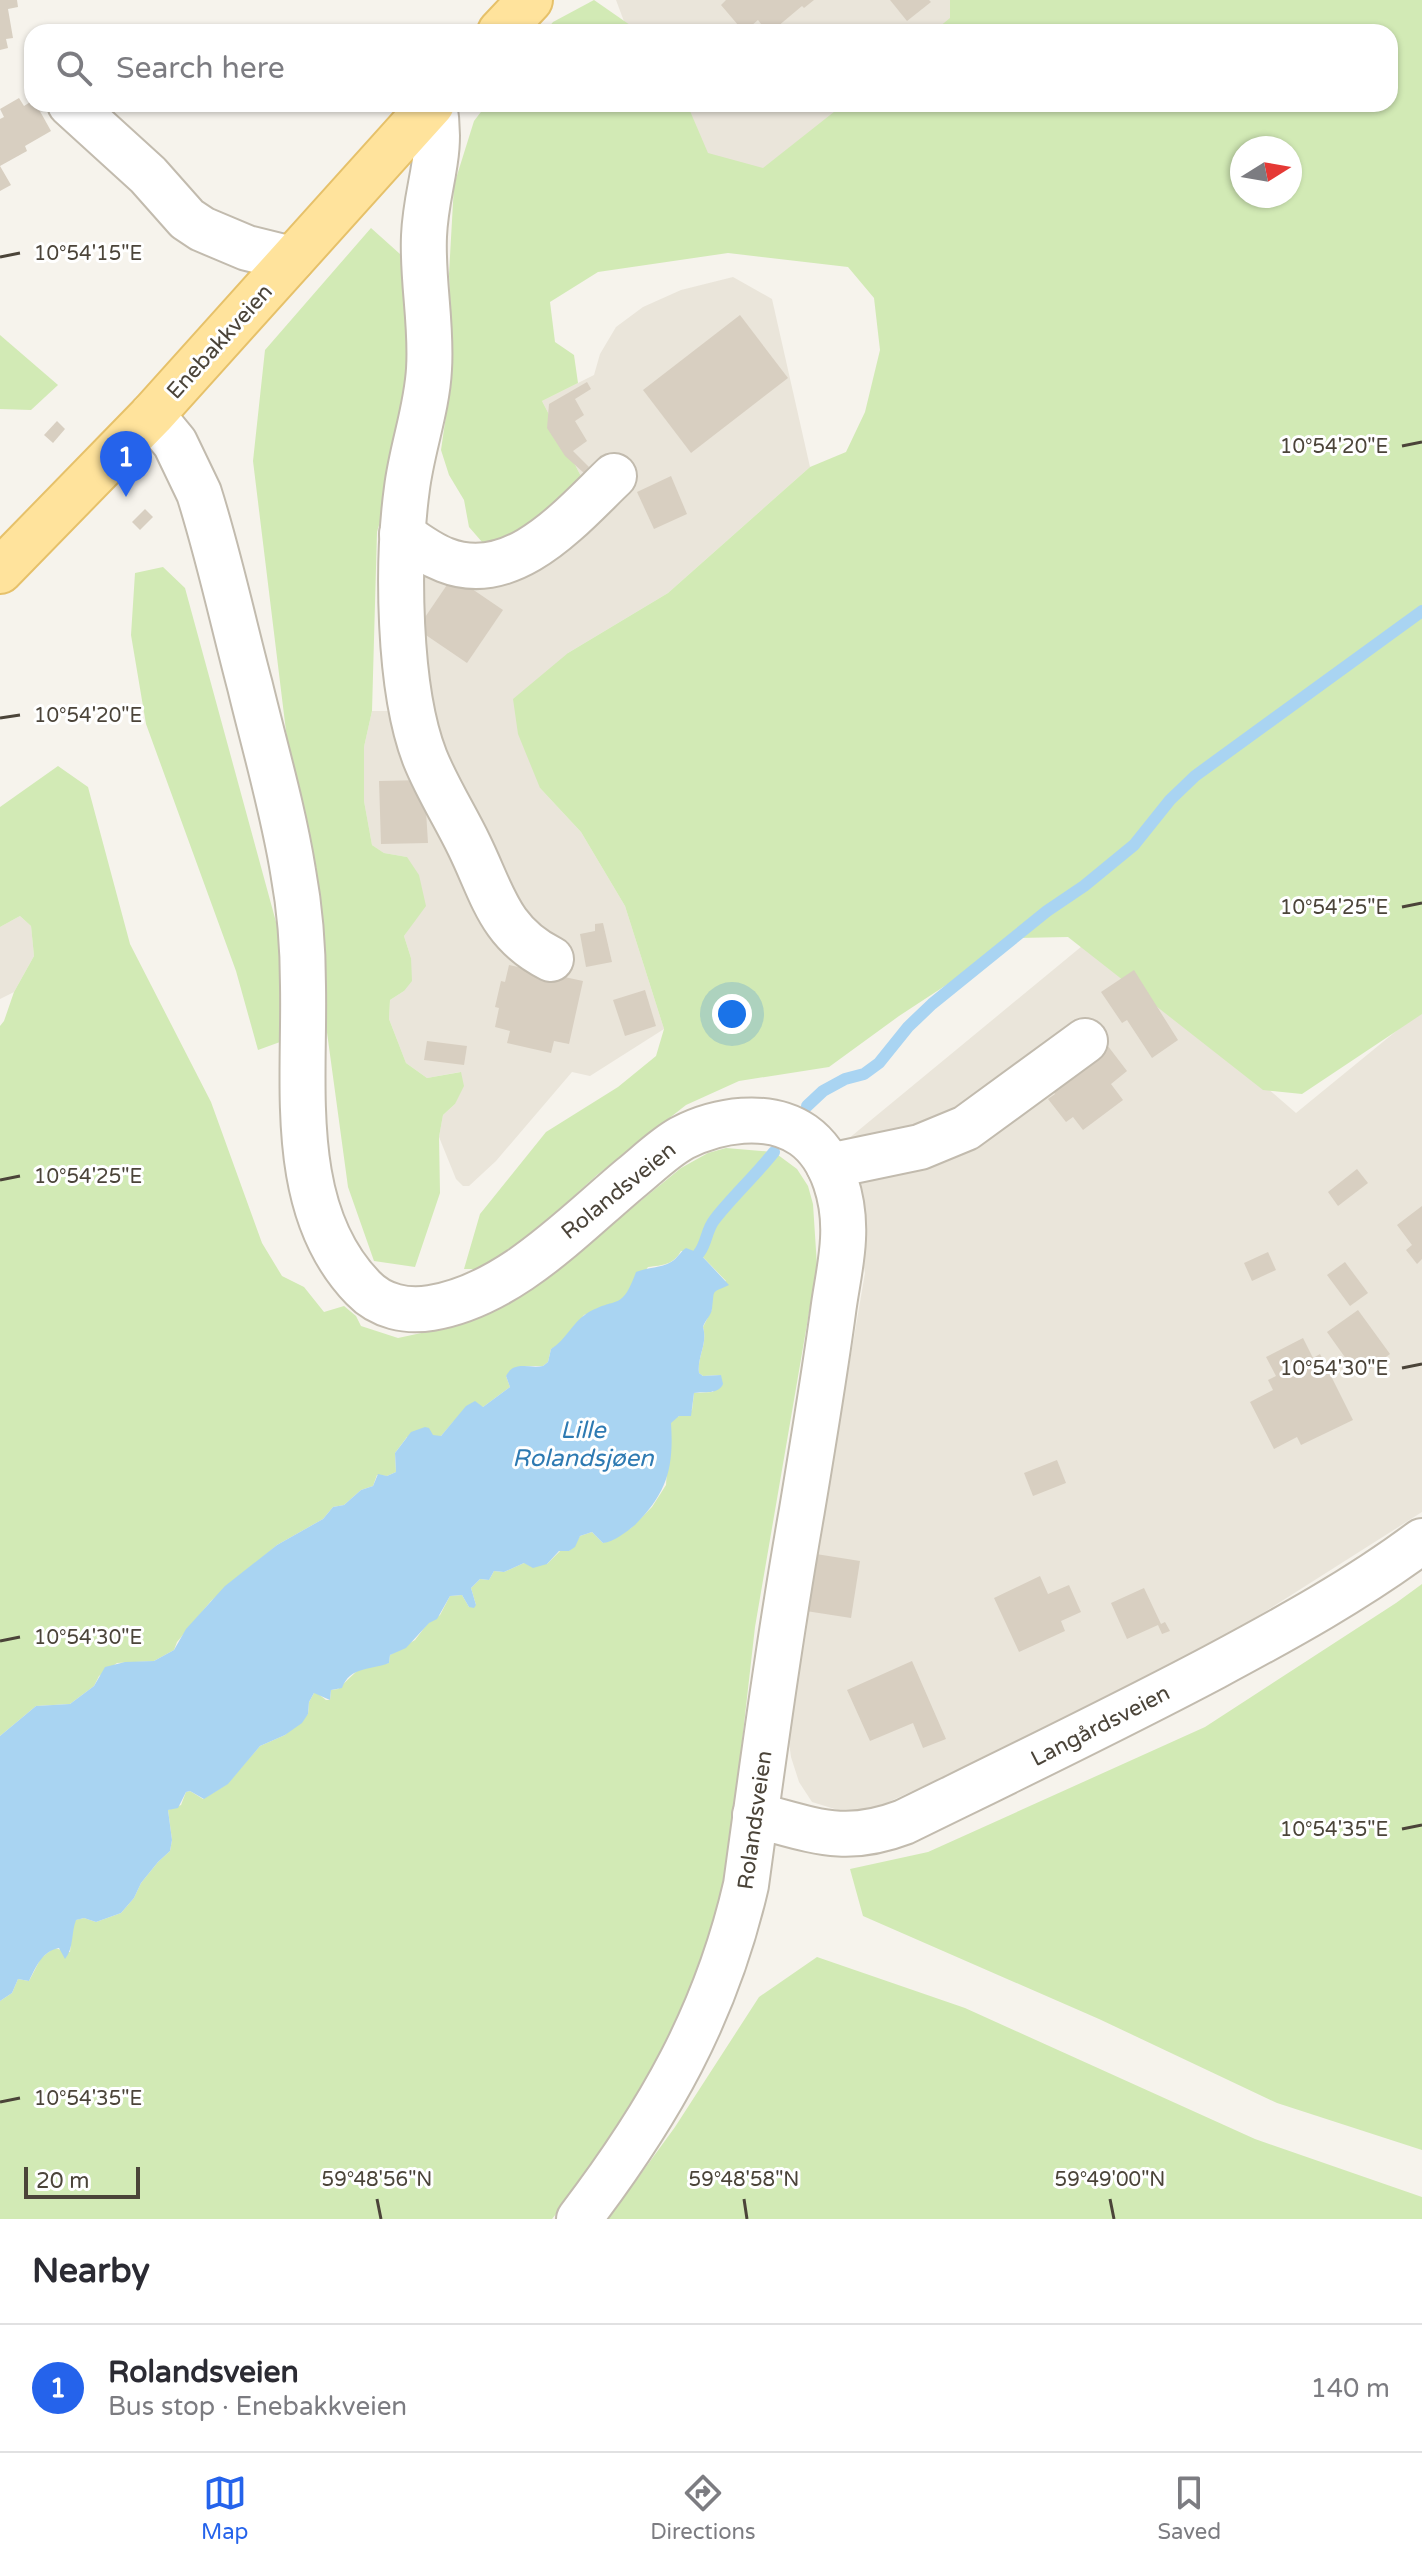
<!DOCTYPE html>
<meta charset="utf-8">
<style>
:root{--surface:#fff;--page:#f2f2f3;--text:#2b2b33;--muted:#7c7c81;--line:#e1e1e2;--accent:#2563eb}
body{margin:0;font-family:"Varela Round",sans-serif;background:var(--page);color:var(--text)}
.compass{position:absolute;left:1230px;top:136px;width:72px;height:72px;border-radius:50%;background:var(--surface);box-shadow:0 2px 6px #0004;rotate:79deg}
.scale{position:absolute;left:24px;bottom:20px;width:116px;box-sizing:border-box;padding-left:8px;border:4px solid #4b4439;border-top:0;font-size:22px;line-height:28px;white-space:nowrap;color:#4b4439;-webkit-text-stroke:6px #fff;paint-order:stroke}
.you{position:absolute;left:732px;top:1014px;width:28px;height:28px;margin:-20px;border:6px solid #fff;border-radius:50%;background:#1a73e8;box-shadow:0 0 0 12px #1a73e833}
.badge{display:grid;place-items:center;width:52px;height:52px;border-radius:50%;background:var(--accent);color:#fff;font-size:26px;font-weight:700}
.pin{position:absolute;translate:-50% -66px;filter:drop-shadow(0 2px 4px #0008)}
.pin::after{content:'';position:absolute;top:42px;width:28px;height:24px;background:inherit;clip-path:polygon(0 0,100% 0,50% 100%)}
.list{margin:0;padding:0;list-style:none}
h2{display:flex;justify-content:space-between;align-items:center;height:104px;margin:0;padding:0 32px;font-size:34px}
h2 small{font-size:26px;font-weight:400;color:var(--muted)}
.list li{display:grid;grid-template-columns:52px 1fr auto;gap:24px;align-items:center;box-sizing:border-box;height:128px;padding:0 32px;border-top:2px solid var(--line)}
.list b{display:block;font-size:30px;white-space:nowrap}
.list p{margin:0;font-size:26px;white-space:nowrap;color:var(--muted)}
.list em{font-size:26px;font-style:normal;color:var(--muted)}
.icon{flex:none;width:44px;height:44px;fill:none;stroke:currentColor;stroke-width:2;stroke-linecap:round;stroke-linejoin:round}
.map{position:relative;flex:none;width:1422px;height:2219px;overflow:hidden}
.search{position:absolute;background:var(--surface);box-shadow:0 2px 6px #0004;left:24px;right:24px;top:24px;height:88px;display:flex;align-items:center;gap:20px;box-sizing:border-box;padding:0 28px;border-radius:24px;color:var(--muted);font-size:30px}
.sheet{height:232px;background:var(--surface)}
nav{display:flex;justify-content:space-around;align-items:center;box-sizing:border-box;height:112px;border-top:2px solid var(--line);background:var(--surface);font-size:22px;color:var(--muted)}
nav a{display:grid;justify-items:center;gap:4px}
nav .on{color:var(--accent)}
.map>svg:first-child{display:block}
.residential{fill:#eae5da}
.green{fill:#d2eab5;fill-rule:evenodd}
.water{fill:#a9d4f2}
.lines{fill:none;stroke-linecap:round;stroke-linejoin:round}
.stream{stroke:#a9d4f2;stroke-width:12}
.building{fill:#d8cfc1}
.minor-casing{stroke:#c2bbae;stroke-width:48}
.major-casing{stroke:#e6c16a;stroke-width:48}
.minor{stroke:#fff;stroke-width:44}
.major{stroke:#ffe39c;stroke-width:44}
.ticks{fill:none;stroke:#4b4439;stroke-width:3}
.labels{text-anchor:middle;stroke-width:6;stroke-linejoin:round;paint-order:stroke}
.street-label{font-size:22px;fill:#4b4439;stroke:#fff}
.water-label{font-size:24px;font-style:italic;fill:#2e7ab2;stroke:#fff}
.ticks-label{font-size:20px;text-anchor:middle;fill:#4b4439;stroke:#fff;stroke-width:6;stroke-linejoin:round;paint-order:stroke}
</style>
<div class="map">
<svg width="1422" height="2219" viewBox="0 0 1422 2219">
<rect width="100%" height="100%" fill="#f6f3ec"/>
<g class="residential">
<polygon points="616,0 972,0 954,32 628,32"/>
<polygon points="656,104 873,104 758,206"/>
<polygon points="733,277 772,299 810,467 668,593 568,653 540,788 581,832 625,906 664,1029 590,1076 572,1072 496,1161 469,1186 463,1186 456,1179 439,1137 443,1115 455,1104 460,1072 427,1078 406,1063 389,1019 390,1000 404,991 411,958 404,936 414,921 407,857 384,853 372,845 364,801 364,747 372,711 430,711 411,584 450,543 489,550 585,484 542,401 594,375 600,354 616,327 643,307 681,290"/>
<polygon points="20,916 31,926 34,956 14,992 0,999 0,927"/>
<polygon points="1093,937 1296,1113 1422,1010 1422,1512 1241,1627 999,1762 994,1754 873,1809 838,1810 812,1802 799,1782 791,1757 787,1728 865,1273 842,1144"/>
</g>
<g class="green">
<polygon points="594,0 640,32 545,32 553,22"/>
<path d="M950,0h472v1014l-120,80 -39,-4 -195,-153 -50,1 -119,78 -70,51 -90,14 -53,24 -89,70 -104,94h-29l16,-55 66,-82 72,-45 38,-31 8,-27 -39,-123 -44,-74 -41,-44 -22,-54 -5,-35 55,-46 100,-60 142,-126 36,-15 19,-40 15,-62 -6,-52 -26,-31 -120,-14 -130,19 -48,30 5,40 19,13 4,28 -36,18 43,83 -42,39 -54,27 -20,-23 -5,-27 -15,-25 -8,-25 12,-83 -4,-93 5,-89 20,-64 13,-17h200l21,49 55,15 81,-64h546v-72h-457l17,-14zM1242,148h48v48h-48z"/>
<polygon points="371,228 400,254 408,280 412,391 407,429 377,532 372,711 364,747 364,801 372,845 384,853 407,857 419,875 426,906 404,936 411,958 412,981 404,991 390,1000 389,1019 406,1063 427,1078 461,1072 464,1086 455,1104 443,1115 439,1137 440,1193 415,1267 374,1261 348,1187 286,731 253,461 265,350"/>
<polygon points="0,335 58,385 31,410 0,409"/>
<polygon points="163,567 185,588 285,955 280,1042 258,1050 236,971 146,724 131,635 135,573"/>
<path d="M58,766l30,21 42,157 81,158 51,141 20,33 22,11 20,25 20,-6 12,10 5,10 37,12 42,-9 48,-15 95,-66 98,-80 27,-15 18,-5 48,4 23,17 11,17 5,18 4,62 -62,361 -31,274 -37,109 -84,145 -51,64h-552v-218l12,-8 6,-14 11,2 12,-23 13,-10 16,4 2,-21 3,-11 9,-2 12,4 25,-9 13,-15 7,-15 17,-21 12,-11 2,-11 -4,-30 13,-5 5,-13 4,-1 13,8 24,-15 33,-38 25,-11 23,-21 1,-12 5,-9h3l9,7h4l1,-10 7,-1 21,-20 30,-6 1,-8 25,-15 13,-17 12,-8 10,-19 12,-1 7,12 7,-2 -5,-17 9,-9 9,1 5,-9 10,1 20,-9 23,1 13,-13h9l11,-15 12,-4 11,11 28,-15 21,-21 14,-22 4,-62 5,-5 17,-8 2,-17 19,-1 8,-17 -18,1 -4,-3c-2,-17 9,-29 4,-46l9,-18v-15l14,-13 -27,-28 -18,-2c-8,14 -18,14 -33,16l-19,27 -11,8 -34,13 -22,28 -11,6 -3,13 -5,4h-17l-20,10 4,11 -27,20 -4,-1 -26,16 -12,14 -34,1 -12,16 1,19 -9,4 -10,-1 -4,11 -12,4 -17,15 -11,2 -10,12 -46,26 -66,56 -34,41 -3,8 -20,11 -37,2 -18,13 -5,10 -24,18 -34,2 -36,30v-710l4,-5 10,-29 20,-36 -3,-30 -11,-10 -20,11v-120z"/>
<polygon points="1422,1584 1422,2150 1277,2103 1099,2019 863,1916 850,1869 928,1852 1205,1727 1396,1603"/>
<polygon points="817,1957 965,2008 1255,2139 1422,2197 1422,2219 608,2219 675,2127 759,1997"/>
</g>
<path class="water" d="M686,1248l13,5 30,32c-19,9 -14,3 -17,24 -1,7 -7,11 -9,18 5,17 -6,29 -4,46l4,3 18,-1 2,9c-5,11 -18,7 -29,9l-3,23h-12l-8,7c3,45 -4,70 -36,102 -9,7 -21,17 -32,18l-11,-11 -12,4 -5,11 -6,4h-10l-12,13 -14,4 -9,-5 -20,9 -10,-1 -5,9 -9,-1 -9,9 5,17 -2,3 -5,-1 -7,-12 -12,1 -13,23 -8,4 -23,25 -16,7 -1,8c-17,7 -39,3 -47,25l-11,2 -1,10 -16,-7 -5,9 -1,12 -6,9 -17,12 -25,11 -32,38 -24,15 -14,-8 -4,1 -8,16 -10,2 4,30 -2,11 -12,11 -17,21 -7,15 -13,15 -25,9 -12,-4 -8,2c-5,13 -2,28 -11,39l-6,-11c-17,3 -23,19 -30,33l-11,-2 -6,14 -12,8v-265l36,-30 34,-2 24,-18 11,-19 20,-5 29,-1 20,-11 12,-21 39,-43 52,-41 46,-26 10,-12 11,-2 17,-15 12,-4 5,-12 9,2 9,-4 -1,-19 16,-21 14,-5 4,1 4,7 8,1 25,-30 9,-5 8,6 27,-20 -4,-11c8,-16 23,-7 37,-10l5,-4 3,-13c15,-9 21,-26 35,-35 31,-19 35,-1 50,-42 12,-5 25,-4 35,-10 7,-4 9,-10 15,-14z"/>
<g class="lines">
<g class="stream">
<polyline points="807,1106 823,1091 845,1079 864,1074 879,1063 908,1027 932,1004 1047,911 1084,886 1134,845 1170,800 1195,776 1422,611"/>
<path d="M699,1253c8,-10 7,-23 16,-34 18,-23 40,-43 59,-67"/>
</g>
</g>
<g class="building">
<polygon points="0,0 17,0 18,7 8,9 13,38 6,39 8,48 0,50"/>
<polygon points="726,0 814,0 804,8 802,6 771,32 767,32 758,20 744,32 721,5"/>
<polygon points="890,0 929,0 931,2 907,21"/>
<polygon points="19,98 24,106 32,101 32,104 36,104 51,131 25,146 27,151 0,166 11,185 0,191 0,119 4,117 0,109"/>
<polygon points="740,315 788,378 691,453 643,390"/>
<polygon points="587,382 591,389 575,399 584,415 575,421 587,441 573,451 589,467 584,473 565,456 547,428 549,404"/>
<polygon points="57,421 65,429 53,443 44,435"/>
<polygon points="671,476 687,514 654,529 637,492"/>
<polygon points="145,509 153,517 140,530 132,522"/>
<polygon points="453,576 503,610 467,663 417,629"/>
<polygon points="424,780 428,843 381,844 379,781"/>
<polygon points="603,923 612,962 586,967 580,934 595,931 595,924"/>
<polygon points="509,965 583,981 569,1044 554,1041 551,1053 507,1043 510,1031 495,1027 499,1008 495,1007 501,981 505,982"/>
<polygon points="1134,970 1178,1040 1152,1058 1127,1020 1122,1023 1101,992"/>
<polygon points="645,990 656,1026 625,1036 613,1000"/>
<polygon points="1101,1037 1127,1071 1111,1084 1123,1100 1083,1130 1073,1117 1066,1122 1048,1099 1055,1094 1045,1082"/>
<polygon points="427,1041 467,1046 464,1065 424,1060"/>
<polygon points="1357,1169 1368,1183 1338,1206 1328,1192"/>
<polygon points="1422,1206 1422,1259 1417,1264 1406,1250 1412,1245 1397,1225"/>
<polygon points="1268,1252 1276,1270 1252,1281 1244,1263"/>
<polygon points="1345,1262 1368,1293 1350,1306 1327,1275"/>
<polygon points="1358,1310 1390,1354 1359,1377 1327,1332"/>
<polygon points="1303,1338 1313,1358 1320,1354 1353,1420 1301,1445 1297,1437 1274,1449 1250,1402 1273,1390 1268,1380 1276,1376 1266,1357"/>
<polygon points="1057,1460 1066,1483 1033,1496 1024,1473"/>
<polygon points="816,1554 860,1561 851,1618 806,1611"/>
<polygon points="1040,1576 1048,1594 1069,1585 1081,1612 1061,1621 1065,1631 1019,1652 994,1598"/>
<polygon points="1144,1588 1161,1624 1165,1622 1170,1631 1162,1634 1158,1625 1127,1639 1111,1603"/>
<polygon points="912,1661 946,1739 923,1748 913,1723 870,1741 847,1690"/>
</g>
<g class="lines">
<g class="minor-casing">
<g id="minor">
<polyline points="70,104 148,175 187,219 202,229 247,248 292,259"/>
<path d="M434,104c10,52 -8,82 -10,132 -2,44 8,88 5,133 -2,40 -17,79 -22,119 -10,73 -9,201 18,270 12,30 30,58 44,87 24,49 30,88 82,114"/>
<path d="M152,415l23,28 24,50c20,63 34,129 51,193 15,62 33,123 43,185 7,38 10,77 10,115 2,100 -16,224 60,302 18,19 44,24 68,20 79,-13 142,-82 201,-131 16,-13 32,-29 50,-39 35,-18 86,-27 121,-3 31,22 42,67 40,104 -1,24 -7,49 -10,73 -9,66 -20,132 -31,198 -22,125 -39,250 -56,375 -30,130 -87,229 -167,334"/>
<path d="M402,534c14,10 27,20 43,26 68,27 126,-43 169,-84"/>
<polyline points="829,1166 920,1147 966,1128 1085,1041"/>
<path d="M755,1815c59,15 89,30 149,7 104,-51 208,-101 310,-155 71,-38 144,-78 208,-126"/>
</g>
</g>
<g class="major-casing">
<g id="major">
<polyline points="500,32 530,0"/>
<polyline points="0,571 152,415 432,104"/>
</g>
</g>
<use href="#minor" class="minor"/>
<use href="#major" class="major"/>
</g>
<path class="ticks" d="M0,257l20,-4M1402,446l20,-4M0,718l20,-3M1402,907l20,-4M0,1180l20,-4M1402,1368l20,-4M0,1641l20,-4M1402,1829l20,-4M0,2102l20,-4M377,2199l4,20M744,2199l3,20M1110,2199l4,20"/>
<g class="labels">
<g class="street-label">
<text transform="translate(219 341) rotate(-48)" y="8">Enebakkveien</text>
<text transform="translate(618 1190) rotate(-39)" y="8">Rolandsveien</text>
<text transform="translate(1100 1725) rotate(-27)" y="8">Langårdsveien</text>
<text transform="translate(754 1820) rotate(-82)" y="8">Rolandsveien</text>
</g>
<g class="water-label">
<text x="583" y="1438">Lille<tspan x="583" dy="28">Rolandsjøen</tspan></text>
</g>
</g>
<g class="ticks-label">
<text x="88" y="260">10°54'15"E</text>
<text x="1334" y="453">10°54'20"E</text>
<text x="88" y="722">10°54'20"E</text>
<text x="1334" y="914">10°54'25"E</text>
<text x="88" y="1183">10°54'25"E</text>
<text x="1334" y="1375">10°54'30"E</text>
<text x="88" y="1644">10°54'30"E</text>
<text x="1334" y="1836">10°54'35"E</text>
<text x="88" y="2105">10°54'35"E</text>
<text x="377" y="2186">59°48'56"N</text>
<text x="744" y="2186">59°48'58"N</text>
<text x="1110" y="2186">59°49'00"N</text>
</g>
</svg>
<svg class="compass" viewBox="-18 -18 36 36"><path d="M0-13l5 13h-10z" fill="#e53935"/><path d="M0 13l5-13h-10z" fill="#7c7c81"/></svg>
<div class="scale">20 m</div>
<div class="you"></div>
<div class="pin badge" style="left:126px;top:497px">1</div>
<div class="search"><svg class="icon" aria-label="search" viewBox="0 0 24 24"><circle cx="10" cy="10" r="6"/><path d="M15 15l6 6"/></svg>Search here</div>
</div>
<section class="sheet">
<h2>Nearby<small></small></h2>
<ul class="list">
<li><span class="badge">1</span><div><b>Rolandsveien</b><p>Bus stop · Enebakkveien</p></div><em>140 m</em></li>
</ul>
</section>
<nav>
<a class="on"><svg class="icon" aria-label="map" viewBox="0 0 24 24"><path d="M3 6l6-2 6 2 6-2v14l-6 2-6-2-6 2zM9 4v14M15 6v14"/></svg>Map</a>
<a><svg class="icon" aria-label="directions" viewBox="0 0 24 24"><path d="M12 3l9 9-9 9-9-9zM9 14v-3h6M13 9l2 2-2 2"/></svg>Directions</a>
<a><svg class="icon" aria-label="saved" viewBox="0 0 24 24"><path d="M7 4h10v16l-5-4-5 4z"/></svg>Saved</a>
</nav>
